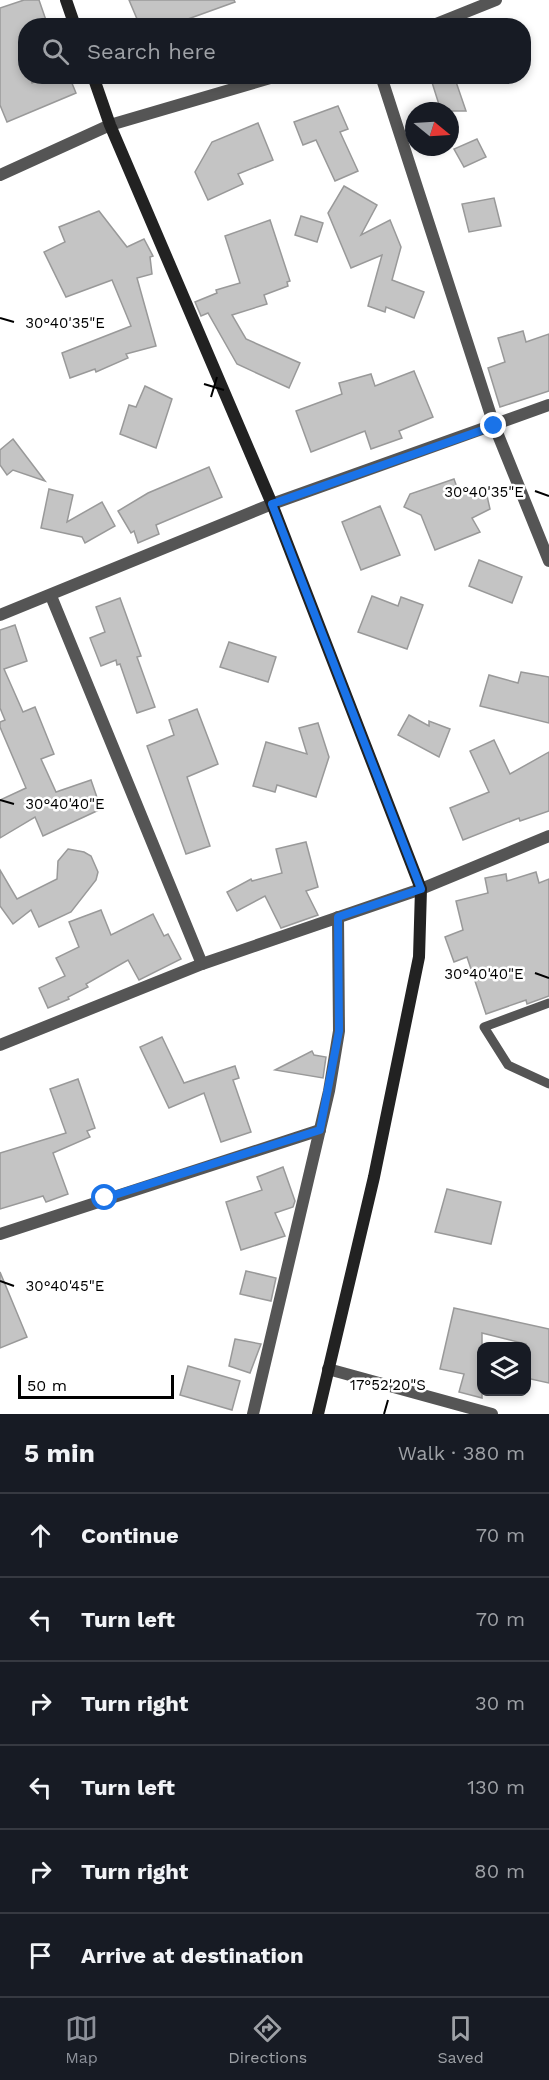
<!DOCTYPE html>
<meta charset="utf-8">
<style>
:root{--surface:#171b24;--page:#20242c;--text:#f1f3f6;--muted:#9ea1a6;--line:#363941;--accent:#8c9099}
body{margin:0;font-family:"Work Sans",sans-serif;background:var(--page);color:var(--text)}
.controls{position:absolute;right:18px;bottom:18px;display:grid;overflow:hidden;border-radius:12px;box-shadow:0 3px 9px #0003}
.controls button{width:54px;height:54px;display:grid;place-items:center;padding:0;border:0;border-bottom:2px solid var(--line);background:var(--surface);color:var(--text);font:30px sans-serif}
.compass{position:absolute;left:405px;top:102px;width:54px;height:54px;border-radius:50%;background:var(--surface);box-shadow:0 3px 9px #0003;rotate:108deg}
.scale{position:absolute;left:18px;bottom:15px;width:156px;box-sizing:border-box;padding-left:6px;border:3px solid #000;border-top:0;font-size:16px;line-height:21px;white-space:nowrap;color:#000;-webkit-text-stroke:4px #fff;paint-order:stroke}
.stop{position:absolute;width:18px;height:18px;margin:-14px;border:4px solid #1a73e8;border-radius:50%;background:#fff}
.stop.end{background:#1a73e8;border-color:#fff;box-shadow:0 2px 6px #0008}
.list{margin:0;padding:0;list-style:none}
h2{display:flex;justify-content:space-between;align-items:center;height:78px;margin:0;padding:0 24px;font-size:26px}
h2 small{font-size:20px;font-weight:400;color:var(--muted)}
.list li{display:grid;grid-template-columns:39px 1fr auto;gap:18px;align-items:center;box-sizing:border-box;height:84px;padding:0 24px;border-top:2px solid var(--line)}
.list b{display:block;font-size:22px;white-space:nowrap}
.list em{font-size:20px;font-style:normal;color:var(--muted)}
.icon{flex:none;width:33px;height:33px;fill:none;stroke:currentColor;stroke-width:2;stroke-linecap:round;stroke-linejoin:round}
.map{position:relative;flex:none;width:549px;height:1414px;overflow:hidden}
.search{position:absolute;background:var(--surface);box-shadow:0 3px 9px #0003;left:18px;right:18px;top:18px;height:66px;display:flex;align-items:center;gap:15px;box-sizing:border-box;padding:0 21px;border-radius:24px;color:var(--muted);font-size:22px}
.sheet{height:582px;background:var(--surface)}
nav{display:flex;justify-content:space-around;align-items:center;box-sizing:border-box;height:84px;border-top:2px solid var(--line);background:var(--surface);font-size:16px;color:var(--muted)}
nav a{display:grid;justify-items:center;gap:3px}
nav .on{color:var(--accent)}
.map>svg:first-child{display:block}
.building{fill:#c4c4c4;stroke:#999;stroke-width:1.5}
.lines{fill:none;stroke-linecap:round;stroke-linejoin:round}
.lane{stroke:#555;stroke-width:9}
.street{stroke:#555;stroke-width:12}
.secondary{stroke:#222;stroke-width:12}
.route{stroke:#1a73e8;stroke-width:8}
.ticks{fill:none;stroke:#000;stroke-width:2}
.ticks-label{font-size:15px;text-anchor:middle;fill:#000;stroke:#fff;stroke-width:5;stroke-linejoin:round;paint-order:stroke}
</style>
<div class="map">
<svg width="549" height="1414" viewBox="0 0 549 1414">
<rect width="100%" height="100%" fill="#fff"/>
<g class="building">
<polygon points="24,0 39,0 48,26 26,26 26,76 30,76 32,83 48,76 69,76 76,93 7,122 0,105 0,8"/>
<polygon points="129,0 234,0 235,2 188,19 190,26 140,26"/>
<polygon points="430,76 454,76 466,111 441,111"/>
<polygon points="338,106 348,129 340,132 358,171 335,181 316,140 303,145 294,122"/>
<polygon points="258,123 273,160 238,174 243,184 208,200 195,172 212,142"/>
<polygon points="477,139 486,157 464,167 454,149"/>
<polygon points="344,186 377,205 361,235 390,220 401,247 392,280 424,292 414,318 386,307 385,312 368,306 382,255 351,268 328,213"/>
<polygon points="494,198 501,226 469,232 462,204"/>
<polygon points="99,211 127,247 144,239 153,256 150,257 152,274 137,278 156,346 126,354 128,358 96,372 95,369 70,378 62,353 131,326 112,280 66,297 44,252 65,242 59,227"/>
<polygon points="301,216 323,223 317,242 295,235"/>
<polygon points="270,220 290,281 287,282 288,286 264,295 267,304 232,315 246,339 300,363 289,388 237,364 208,313 201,316 195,302 217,293 216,290 240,283 225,236"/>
<polygon points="523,331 526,342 549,334 549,391 500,407 488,368 505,362 498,338"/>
<polygon points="414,371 433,417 399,431 402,438 371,449 365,431 311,452 296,411 342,394 339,383 371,374 375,386"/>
<polygon points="145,386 172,399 156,448 120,434 129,405 136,407"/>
<polygon points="13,439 45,481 13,470 7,475 0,465 0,450"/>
<polygon points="209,467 222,497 156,525 159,534 138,543 134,531 131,533 118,511 148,493"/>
<polygon points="454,479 459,493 485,487 490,509 472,518 480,532 435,550 421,515 404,507 410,494"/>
<polygon points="49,489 73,495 67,522 102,502 115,526 85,543 82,537 41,528"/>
<polygon points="380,506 400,555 361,570 342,522"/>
<polygon points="479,560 522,577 512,603 469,586"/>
<polygon points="372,596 398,606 401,597 423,605 407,649 358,632"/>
<polygon points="120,598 141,656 137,657 155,707 137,713 120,664 117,665 116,660 101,666 90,638 105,632 96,607"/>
<polygon points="15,625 27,661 4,669 23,712 35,707 54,754 41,759 56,792 91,780 101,809 43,836 35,817 0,838 0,800 26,788 0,727 0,722 5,720 0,708 0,630"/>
<polygon points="229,642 276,657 268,682 220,667"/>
<polygon points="521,672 549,677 549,723 480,706 489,675 518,683"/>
<polygon points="197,709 218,764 187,777 210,846 186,854 147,746 174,735 169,720"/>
<polygon points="409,715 429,726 429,721 450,729 439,757 398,735"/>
<polygon points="318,723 329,757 316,797 277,785 275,792 253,786 266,742 307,754 299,728"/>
<polygon points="494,740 510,774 549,752 549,811 520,821 519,818 463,840 450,808 489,792 470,751"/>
<polygon points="306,842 318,887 306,891 318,915 281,928 265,896 237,911 227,892 251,879 252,881 282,873 276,849"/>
<polygon points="68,849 84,852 91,856 98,872 96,880 71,912 39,927 31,910 13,924 0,906 0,870 17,899 57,879 58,861"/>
<polygon points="536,872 539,883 549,879 549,996 527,1004 526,1000 486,1014 467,957 454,962 445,937 463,930 456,901 488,893 485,878 506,874 507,881"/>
<polygon points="101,910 111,935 153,914 164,936 168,934 181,959 139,980 128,960 86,984 88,987 68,997 69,999 48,1008 39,988 65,976 56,958 79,947 69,922"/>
<polygon points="162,1037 184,1083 235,1066 239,1078 233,1080 251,1132 221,1142 204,1093 169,1108 140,1047"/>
<polygon points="312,1051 314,1055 326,1057 323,1078 275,1070"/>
<polygon points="78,1079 95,1128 87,1131 90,1137 53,1153 68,1194 46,1202 43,1196 0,1209 0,1153 66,1133 50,1089"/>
<polygon points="283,1167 295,1201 293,1207 275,1213 285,1236 241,1250 226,1202 262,1190 257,1177"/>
<polygon points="447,1189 501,1202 491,1244 435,1232"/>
<polygon points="246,1271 276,1278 271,1301 240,1294"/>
<polygon points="0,1272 27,1337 0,1348"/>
<polygon points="454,1308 549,1329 549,1383 526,1378 526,1344 482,1333 482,1398 459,1392 464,1374 440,1369"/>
<polygon points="235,1339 261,1344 250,1373 229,1366"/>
<polygon points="188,1366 240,1381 232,1410 180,1395"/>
</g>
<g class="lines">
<polyline class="lane" points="549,1003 484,1027 508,1065 549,1084"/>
<g class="street">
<polyline points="431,26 496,0"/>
<polyline points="381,76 494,425 549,561"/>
<polyline points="0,175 110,125 277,76"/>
<polyline points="51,596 202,964"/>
<polyline points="0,615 272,504 549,405"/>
<polyline points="0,1045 202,964 421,889 549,836"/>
<polyline points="0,1234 320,1130"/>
<polyline points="328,1369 492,1414"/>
<polyline points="253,1414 329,1091 339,1031 338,917"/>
</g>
<g class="secondary">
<polyline points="66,0 75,26"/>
<polyline points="93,76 110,125 272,504 421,889 419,957 374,1177 318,1414"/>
</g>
</g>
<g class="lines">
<polyline class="route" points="105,1198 320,1130 339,1031 338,917 421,889 272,504 494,426"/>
</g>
<path class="ticks" d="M0,318l14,4M204,384l20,6M211,397l6,-20M535,491l14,5M0,800l14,4M535,973l14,5M0,1281l14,5M384,1414l4,-14"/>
<g class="ticks-label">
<text x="65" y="328">30°40'35"E</text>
<text x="484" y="497">30°40'35"E</text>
<text x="65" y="809">30°40'40"E</text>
<text x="484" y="979">30°40'40"E</text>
<text x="65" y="1291">30°40'45"E</text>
<text x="388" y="1390">17°52'20"S</text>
</g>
</svg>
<div class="controls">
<button><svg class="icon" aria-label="layers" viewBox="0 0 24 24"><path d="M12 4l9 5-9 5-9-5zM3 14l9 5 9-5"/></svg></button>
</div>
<svg class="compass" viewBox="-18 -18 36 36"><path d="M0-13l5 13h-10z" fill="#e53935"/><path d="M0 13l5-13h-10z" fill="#9ea1a6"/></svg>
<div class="scale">50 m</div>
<div class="stop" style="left:105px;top:1198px"></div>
<div class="stop end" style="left:494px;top:426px"></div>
<div class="search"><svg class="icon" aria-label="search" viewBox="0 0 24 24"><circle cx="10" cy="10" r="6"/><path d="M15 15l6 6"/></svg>Search here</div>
</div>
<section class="sheet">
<h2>5 min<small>Walk · 380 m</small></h2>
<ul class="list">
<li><svg class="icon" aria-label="ahead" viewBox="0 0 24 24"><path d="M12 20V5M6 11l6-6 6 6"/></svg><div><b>Continue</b></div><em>70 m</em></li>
<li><svg class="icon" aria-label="left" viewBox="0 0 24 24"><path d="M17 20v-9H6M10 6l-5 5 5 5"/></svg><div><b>Turn left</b></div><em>70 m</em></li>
<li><svg class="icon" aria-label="right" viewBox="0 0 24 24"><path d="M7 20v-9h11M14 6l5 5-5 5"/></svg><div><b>Turn right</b></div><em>30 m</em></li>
<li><svg class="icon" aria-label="left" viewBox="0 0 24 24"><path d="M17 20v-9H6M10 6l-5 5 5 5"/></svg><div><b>Turn left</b></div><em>130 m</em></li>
<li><svg class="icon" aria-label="right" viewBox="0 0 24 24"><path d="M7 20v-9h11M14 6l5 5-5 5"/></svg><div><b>Turn right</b></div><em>80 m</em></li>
<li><svg class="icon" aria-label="arrive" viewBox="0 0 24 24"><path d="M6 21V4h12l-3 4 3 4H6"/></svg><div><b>Arrive at destination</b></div></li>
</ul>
</section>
<nav>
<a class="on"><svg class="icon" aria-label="map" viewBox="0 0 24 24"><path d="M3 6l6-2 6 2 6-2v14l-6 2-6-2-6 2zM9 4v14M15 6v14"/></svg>Map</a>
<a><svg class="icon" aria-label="directions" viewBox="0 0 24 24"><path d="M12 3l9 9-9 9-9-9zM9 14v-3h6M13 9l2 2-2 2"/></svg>Directions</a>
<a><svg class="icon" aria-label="saved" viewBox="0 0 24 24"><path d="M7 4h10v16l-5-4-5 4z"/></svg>Saved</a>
</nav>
